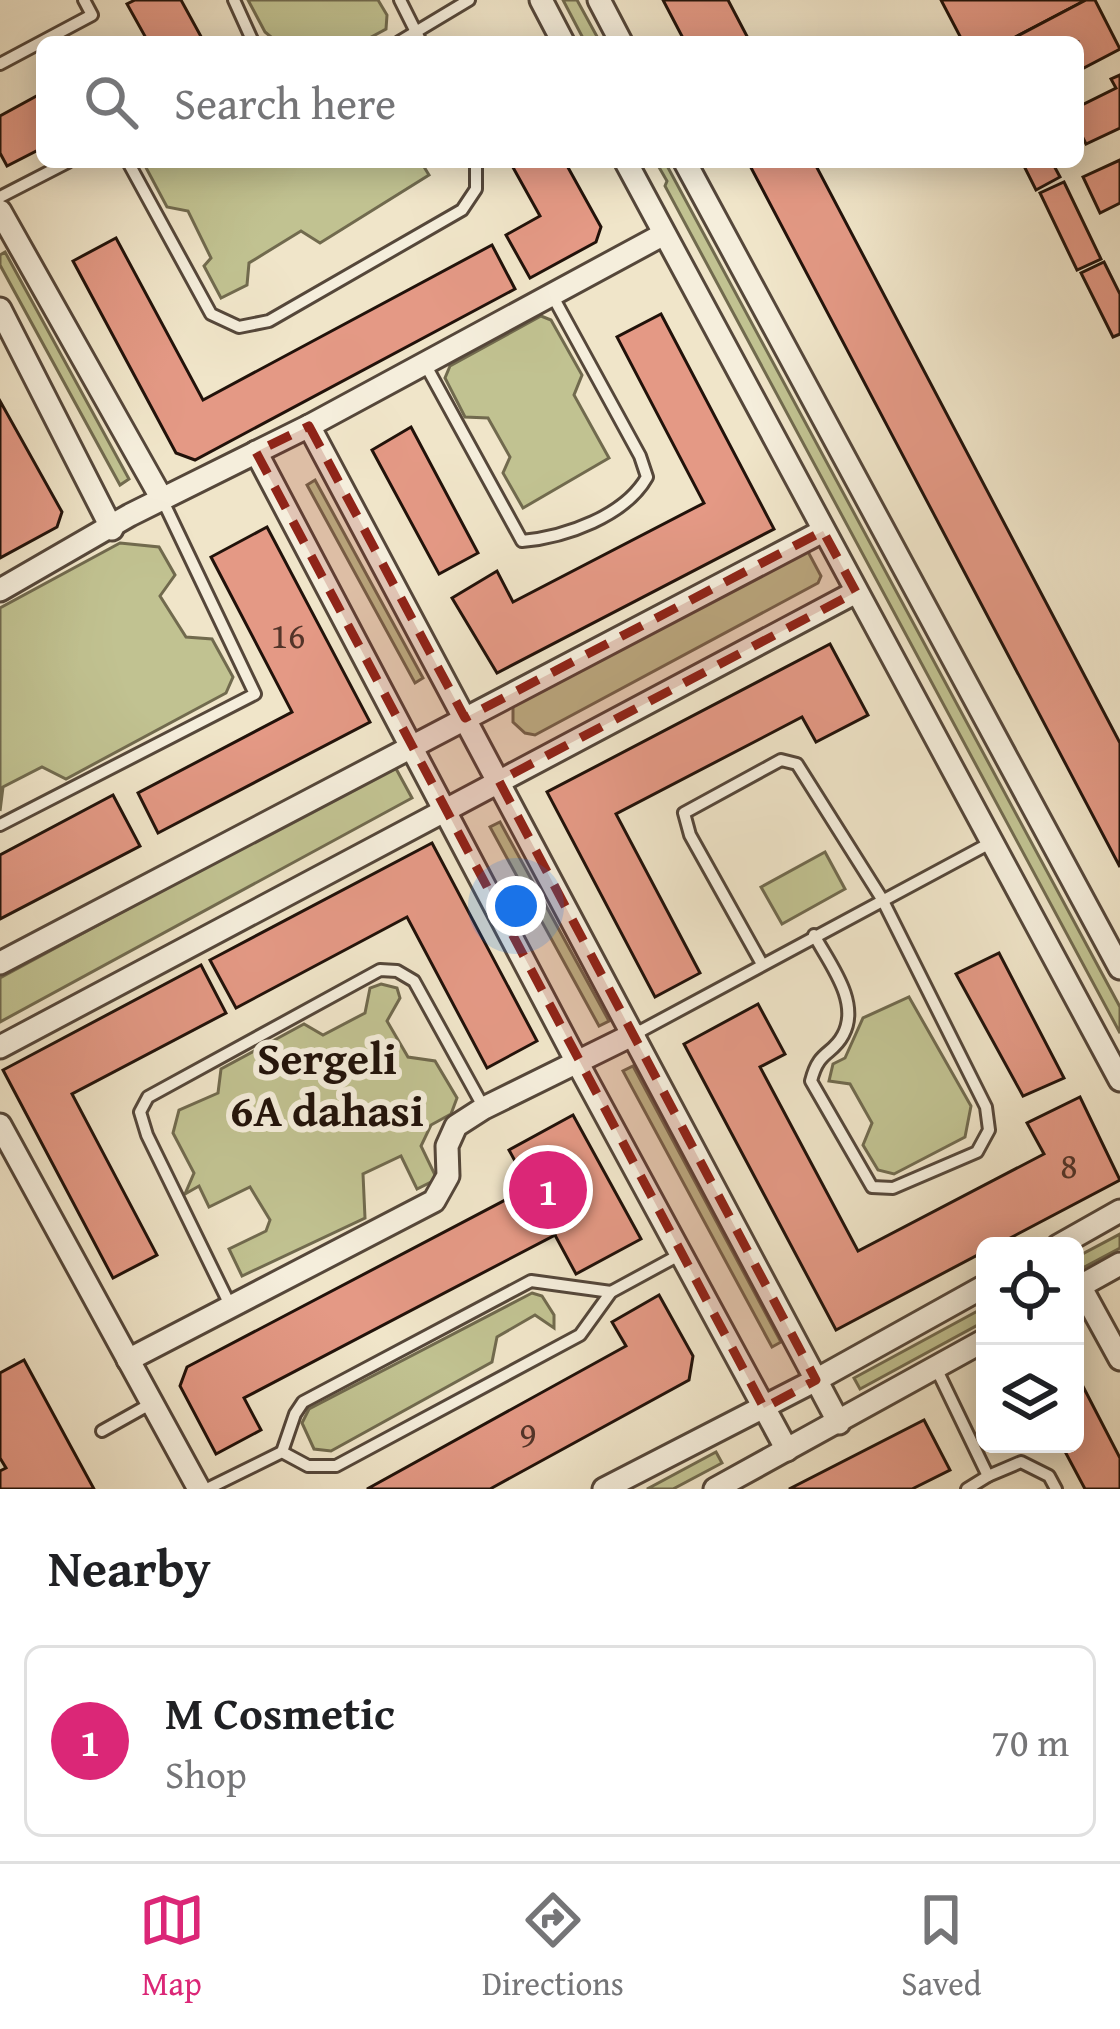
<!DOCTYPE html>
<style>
:root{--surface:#fff;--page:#f6f6f6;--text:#202124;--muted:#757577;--line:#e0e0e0;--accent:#db2777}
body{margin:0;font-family:"Gentium Book Plus",serif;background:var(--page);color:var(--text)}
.controls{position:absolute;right:36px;bottom:36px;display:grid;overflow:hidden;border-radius:18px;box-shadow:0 6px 30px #0003}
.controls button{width:108px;height:108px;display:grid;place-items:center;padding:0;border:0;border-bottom:3px solid var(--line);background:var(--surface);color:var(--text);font:60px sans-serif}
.you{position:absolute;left:516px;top:906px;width:42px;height:42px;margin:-30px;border:9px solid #fff;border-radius:50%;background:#1a73e8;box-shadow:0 0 0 18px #1a73e833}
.badge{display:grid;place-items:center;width:78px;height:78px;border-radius:50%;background:var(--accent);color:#fff;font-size:39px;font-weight:700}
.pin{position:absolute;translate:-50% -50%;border:6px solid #fff;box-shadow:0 3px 12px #0006}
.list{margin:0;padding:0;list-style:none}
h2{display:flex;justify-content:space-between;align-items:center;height:156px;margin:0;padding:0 48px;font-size:51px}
h2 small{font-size:39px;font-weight:400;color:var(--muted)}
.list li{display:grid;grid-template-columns:78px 1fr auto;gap:36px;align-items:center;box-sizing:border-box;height:192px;margin:0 24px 24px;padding:0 24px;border:3px solid var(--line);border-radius:18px}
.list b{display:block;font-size:45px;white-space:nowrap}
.list p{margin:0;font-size:39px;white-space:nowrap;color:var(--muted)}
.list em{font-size:39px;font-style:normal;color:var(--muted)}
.icon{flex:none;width:66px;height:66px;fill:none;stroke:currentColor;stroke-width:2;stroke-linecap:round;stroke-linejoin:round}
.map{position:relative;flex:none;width:1120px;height:1489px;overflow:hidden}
.search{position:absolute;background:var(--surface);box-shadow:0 6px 30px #0003;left:36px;right:36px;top:36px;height:132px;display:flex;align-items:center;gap:30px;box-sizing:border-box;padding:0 42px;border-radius:18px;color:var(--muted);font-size:45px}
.sheet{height:372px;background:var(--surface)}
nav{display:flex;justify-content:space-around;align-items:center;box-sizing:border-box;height:168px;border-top:3px solid var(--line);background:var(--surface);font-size:33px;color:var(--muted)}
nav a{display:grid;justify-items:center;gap:6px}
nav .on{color:var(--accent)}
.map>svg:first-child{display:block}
.green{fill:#c1c291;stroke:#716a4e;stroke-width:3}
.building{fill:#e49985;stroke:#21120a;stroke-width:3}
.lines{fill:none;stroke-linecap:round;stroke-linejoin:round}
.service-casing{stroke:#55473a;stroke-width:16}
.minor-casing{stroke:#55473a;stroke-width:27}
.service{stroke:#f5eedc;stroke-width:10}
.minor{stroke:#f5eedc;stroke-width:21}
.marked{fill:#8f2418;fill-opacity:0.2;stroke:#8f2418;stroke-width:9;stroke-dasharray:24 15;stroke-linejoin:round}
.labels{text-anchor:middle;stroke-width:12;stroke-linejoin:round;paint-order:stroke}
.number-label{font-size:36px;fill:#523429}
.neighbourhood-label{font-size:45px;font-weight:bold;fill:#21120a;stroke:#f5eedc}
</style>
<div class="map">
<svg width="1120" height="1489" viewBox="0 0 1120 1489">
<rect width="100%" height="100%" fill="#f0e5c9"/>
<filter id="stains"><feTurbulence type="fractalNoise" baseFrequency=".00167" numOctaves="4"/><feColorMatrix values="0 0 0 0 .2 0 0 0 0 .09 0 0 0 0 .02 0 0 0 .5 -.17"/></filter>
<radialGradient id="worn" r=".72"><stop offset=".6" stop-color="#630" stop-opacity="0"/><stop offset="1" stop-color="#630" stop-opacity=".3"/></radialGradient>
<g class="green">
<polygon points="248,0 378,0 387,15 386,29 362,42 277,42 265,32"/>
<polygon points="563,0 577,0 600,42 585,42"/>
<polygon points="143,162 421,162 429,175 320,243 301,231 249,263 247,285 221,298 204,266 211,258 188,211 167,207"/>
<polygon points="656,162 665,162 1120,1007 1120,1033 665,186 667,181"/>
<polygon points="5,252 129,479 120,485 0,265 0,255"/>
<polygon points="541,316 551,320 582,375 574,395 609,458 523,508 503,473 510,457 488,418 465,417 445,378 450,366"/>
<polygon points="315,480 423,678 415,683 307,485"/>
<polygon points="120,543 159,547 175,575 160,596 186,637 212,639 233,677 226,693 66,779 42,767 3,787 0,811 0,608"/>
<polygon points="806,548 821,576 818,583 535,735 525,733 513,722 513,705"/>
<polygon points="394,765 412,798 0,1022 0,978"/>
<polygon points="500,822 609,1021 599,1026 490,827"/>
<polygon points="825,852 845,889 782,924 761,887"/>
<polygon points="381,984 397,988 400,998 387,1021 408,1057 435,1061 457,1098 451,1114 431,1125 421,1146 437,1179 417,1189 401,1156 363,1174 365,1218 242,1276 229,1249 266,1231 270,1220 250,1187 209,1207 199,1186 185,1194 194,1173 173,1133 179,1110 218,1093 221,1069 304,1024 323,1035 365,1013 370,988"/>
<polygon points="909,997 971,1106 965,1137 894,1174 878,1170 863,1145 872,1123 850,1084 829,1081 833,1064 845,1058 863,1018"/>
<polygon points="633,1066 781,1342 772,1347 623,1071"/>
<polygon points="1120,1234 1120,1248 1075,1272 1075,1258"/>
<polygon points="532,1293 542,1296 554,1315 554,1328 535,1315 497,1337 492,1362 331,1451 314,1449 302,1423 309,1409"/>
<polygon points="985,1307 985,1321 860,1389 854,1378"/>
<polygon points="716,1452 722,1463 673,1489 647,1489"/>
</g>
<g class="building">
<polygon points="135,0 181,0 204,42 138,42 146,38 127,4"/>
<polygon points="663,0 728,0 750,42 685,42"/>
<polygon points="941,0 1086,0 1006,42 963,42"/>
<polygon points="1086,0 1095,0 1120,49 1078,71 1078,42 1006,42"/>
<polygon points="1120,75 1120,128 1086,144 1078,128 1078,107 1116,88 1111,79"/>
<polygon points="42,93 42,148 7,166 0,153 0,116"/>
<polygon points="1120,160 1120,203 1100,213 1083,177"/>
<polygon points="510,162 565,162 601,227 596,242 530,278 506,235 540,216"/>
<polygon points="748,162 814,162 1120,743 1120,867"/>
<polygon points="1022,162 1052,162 1060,177 1036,190"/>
<polygon points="1064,182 1101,259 1077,270 1040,193"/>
<polygon points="116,238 203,400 492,245 515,289 195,460 176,453 73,261"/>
<polygon points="1104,262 1120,294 1120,334 1113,337 1081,273"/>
<polygon points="661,314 774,529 497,673 452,598 497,571 513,602 704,503 617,337"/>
<polygon points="0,401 62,512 57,527 0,558"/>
<polygon points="411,427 478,553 439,574 372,450"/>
<polygon points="267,527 370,722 158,833 138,793 292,712 211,557"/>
<polygon points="830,644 868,715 816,742 802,717 616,814 700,973 655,997 547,792"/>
<polygon points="113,795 140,846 0,919 0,855"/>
<polygon points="432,843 537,1041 487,1068 407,917 236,1008 210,960"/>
<polygon points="999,953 1064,1078 1023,1096 956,974"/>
<polygon points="201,965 226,1013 72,1094 157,1255 113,1278 3,1070"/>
<polygon points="758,1004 785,1054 760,1067 858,1251 1044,1154 1027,1123 1080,1097 1120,1180 995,1246 985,1246 985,1251 836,1330 684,1044"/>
<polygon points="573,1115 641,1239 576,1274 509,1150"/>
<polygon points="530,1187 555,1235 244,1398 261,1430 216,1454 180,1386 187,1367"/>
<polygon points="659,1295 693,1356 689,1380 490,1489 367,1489 626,1346 612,1322"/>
<polygon points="24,1360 70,1445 94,1489 0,1489 0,1471 6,1468 0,1458 0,1373"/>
<polygon points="1075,1371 1120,1458 1120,1489 1085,1489 1061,1444 1075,1444"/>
<polygon points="924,1420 950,1470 912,1489 789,1489"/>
</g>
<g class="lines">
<g class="service-casing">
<g id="service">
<polyline points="234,0 253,42"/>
<polyline points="400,0 421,42"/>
<polyline points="399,42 469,0"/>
<polyline points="0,64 92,15 84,0"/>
<polyline points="128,162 211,314 239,327 269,321 462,210 476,189 476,162"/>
<polyline points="0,197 68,162"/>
<path d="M425,364l97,177c44,-4 103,-25 125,-64l-7,-21 -88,-161"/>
<polyline points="0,825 255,694 162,499"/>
<path d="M762,964l-72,-129 -6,-22 97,-53 16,4 85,135 104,208 3,23 -12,22 -84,36 -21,-1 -61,-106c8,-32 21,-25 32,-46 18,-33 -14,-72 -29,-100"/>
<polyline points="635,1034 992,842"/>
<polyline points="231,1307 147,1135 140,1112 148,1097 380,970 397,971 414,981 484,1108"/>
<polyline points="936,1368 988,1476 967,1489"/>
<polyline points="102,1431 152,1403"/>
<polyline points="282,1452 295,1414 303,1402 531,1281 611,1292"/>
<polyline points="988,1476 1021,1462 1049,1476 1056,1489"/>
<polyline points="207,1489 282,1452 308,1466 336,1466 580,1335 611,1292 681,1254"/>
</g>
</g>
<g class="minor-casing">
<g id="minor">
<polyline points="541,0 563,42"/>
<polyline points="599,0 621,42"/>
<polyline points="626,162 1120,1080"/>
<polyline points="685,162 1120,968"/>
<polyline points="0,211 162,499"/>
<polyline points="0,309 112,529"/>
<polyline points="309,426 839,1423"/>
<polyline points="256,452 577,1062 787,1450"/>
<polyline points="0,590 130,515 309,426 664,234"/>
<polyline points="0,963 823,531"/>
<polyline points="0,1047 856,592"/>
<polyline points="0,1125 199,1489"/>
<polyline points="1058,1246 1120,1211"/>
<polyline points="1080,1286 1120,1359"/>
<polyline points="1075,1289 1120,1264"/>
<polyline points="128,1360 434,1201 448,1176 447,1146 456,1126 484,1108 634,1034"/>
<polyline points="604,1489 816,1380 985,1286"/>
<polyline points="715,1489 985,1340"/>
</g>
</g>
<use href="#service" class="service"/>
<use href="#minor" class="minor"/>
</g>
<path class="marked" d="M309,426l156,292 358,-187 33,61 -357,189 317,599 -52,28 -508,-956z"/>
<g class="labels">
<g class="number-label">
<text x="288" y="648">16</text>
<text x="1069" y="1178">8</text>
<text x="528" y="1447">9</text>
</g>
<g class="neighbourhood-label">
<text x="327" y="1074">Sergeli<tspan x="327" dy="52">6A dahasi</tspan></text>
</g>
</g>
<rect width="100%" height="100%" filter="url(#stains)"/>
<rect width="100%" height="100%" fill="url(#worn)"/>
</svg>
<div class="controls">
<button><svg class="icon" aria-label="locate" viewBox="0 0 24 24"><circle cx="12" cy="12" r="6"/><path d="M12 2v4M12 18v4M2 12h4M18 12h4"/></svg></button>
<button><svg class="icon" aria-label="layers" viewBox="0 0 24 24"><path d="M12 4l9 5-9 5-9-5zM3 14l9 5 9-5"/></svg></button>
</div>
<div class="you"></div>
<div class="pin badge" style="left:548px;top:1190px">1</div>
<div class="search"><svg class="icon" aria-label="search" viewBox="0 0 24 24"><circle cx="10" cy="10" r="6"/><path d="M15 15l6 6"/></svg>Search here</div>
</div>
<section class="sheet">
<h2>Nearby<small></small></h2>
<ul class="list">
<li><span class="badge">1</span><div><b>M Cosmetic</b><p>Shop</p></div><em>70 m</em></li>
</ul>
</section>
<nav>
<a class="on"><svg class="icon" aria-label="map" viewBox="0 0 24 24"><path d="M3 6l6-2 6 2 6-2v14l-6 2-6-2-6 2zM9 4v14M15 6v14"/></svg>Map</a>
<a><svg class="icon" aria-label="directions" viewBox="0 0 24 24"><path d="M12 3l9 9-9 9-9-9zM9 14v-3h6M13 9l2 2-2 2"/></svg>Directions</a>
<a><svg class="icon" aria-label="saved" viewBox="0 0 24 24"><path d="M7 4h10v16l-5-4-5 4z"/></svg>Saved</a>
</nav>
